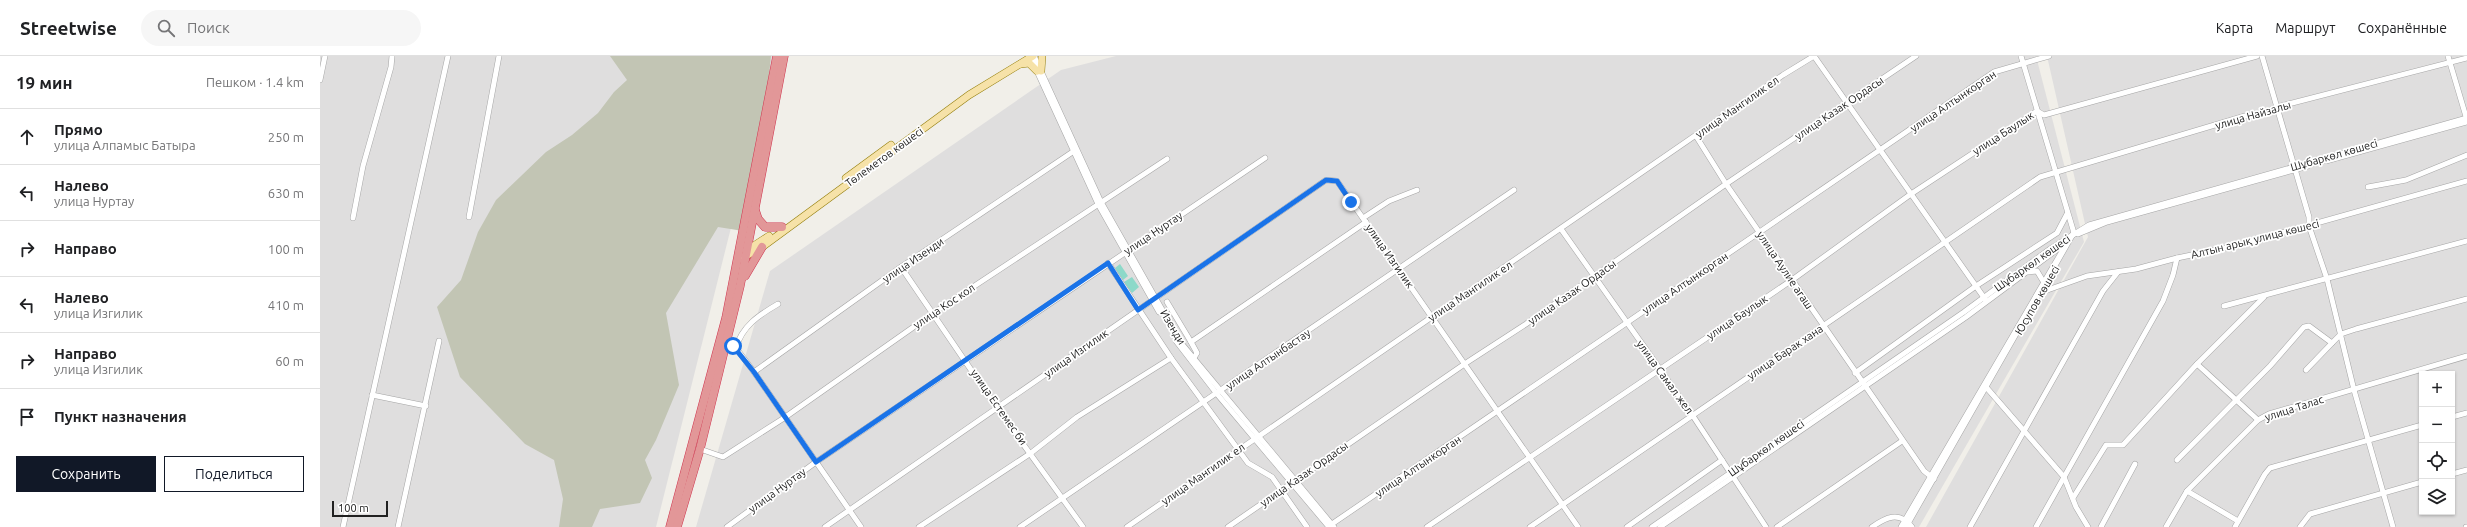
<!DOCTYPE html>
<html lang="ru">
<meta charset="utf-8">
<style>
:root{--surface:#fff;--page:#f6f6f6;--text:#202124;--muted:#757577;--line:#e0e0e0;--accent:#111827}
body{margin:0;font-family:Ubuntu,sans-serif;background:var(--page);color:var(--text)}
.controls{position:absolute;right:12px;bottom:12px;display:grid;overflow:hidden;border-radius:0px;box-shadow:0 1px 3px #0004}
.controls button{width:36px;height:36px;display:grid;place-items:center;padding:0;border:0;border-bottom:1px solid var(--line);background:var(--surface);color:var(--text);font:20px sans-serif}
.scale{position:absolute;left:12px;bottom:10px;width:56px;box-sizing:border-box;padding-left:4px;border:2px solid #212121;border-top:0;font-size:11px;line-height:14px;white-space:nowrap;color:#212121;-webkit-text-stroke:3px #fff;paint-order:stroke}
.stop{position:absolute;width:12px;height:12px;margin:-9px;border:3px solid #1a73e8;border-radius:50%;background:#fff}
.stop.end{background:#1a73e8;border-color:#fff;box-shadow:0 1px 4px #0008}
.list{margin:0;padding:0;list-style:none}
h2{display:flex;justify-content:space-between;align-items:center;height:52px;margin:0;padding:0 16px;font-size:17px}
h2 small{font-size:13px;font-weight:400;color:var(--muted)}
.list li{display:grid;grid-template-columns:26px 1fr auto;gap:12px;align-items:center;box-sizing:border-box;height:56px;padding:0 16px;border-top:1px solid var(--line)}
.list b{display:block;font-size:15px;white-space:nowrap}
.list p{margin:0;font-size:13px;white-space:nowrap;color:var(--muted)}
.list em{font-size:13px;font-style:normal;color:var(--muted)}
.actions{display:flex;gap:8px;padding:12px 16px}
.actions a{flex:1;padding:9px 0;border:1px solid var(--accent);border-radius:0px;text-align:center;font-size:14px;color:var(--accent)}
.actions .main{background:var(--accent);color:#fff}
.icon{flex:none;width:22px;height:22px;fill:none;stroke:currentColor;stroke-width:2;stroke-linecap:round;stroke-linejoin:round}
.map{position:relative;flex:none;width:2147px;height:471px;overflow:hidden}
header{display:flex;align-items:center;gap:24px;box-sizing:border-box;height:56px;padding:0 20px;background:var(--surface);border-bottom:1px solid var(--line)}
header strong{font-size:19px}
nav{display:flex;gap:22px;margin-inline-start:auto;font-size:14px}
.search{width:280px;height:36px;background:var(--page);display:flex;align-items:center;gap:10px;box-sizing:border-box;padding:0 14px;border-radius:22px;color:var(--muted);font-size:15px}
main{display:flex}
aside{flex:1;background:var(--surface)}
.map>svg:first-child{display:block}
.residential{fill:#dfdede;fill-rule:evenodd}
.construction{fill:#c2c5b4}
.pitch{fill:#8dd9c9}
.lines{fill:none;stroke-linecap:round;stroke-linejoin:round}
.minor-casing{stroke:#a5a5a5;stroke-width:6}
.major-casing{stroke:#937e0b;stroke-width:8}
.highway-casing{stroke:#cf354f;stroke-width:9}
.minor{stroke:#fff;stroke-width:5}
.major{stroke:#f6e2a8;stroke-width:7}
.highway{stroke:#e29798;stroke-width:8}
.route{stroke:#1a73e8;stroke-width:5}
.labels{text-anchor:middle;stroke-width:3.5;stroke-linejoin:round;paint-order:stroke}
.street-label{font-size:11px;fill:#212121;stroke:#fff}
</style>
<header>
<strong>Streetwise</strong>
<div class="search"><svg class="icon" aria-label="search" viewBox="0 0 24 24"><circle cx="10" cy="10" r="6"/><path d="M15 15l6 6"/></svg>Поиск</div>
<nav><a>Карта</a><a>Маршрут</a><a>Сохранённые</a></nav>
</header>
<main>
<aside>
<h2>19 мин<small>Пешком · 1.4 km</small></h2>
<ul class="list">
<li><svg class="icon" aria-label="ahead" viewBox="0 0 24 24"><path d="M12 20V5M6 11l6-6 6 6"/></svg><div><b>Прямо</b><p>улица Алпамыс Батыра</p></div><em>250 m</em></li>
<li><svg class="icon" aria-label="left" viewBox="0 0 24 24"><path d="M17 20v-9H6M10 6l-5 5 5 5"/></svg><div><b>Налево</b><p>улица Нуртау</p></div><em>630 m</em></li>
<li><svg class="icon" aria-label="right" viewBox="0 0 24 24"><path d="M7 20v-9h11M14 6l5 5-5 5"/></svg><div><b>Направо</b></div><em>100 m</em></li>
<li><svg class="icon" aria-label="left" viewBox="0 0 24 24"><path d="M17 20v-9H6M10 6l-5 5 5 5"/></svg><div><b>Налево</b><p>улица Изгилик</p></div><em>410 m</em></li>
<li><svg class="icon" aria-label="right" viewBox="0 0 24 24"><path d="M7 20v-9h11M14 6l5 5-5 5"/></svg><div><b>Направо</b><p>улица Изгилик</p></div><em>60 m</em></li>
<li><svg class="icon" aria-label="arrive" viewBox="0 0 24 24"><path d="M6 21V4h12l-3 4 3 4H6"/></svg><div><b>Пункт назначения</b></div></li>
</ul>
<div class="actions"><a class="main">Сохранить</a><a>Поделиться</a></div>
</aside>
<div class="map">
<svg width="2147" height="471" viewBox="0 0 2147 471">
<rect width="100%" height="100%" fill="#f1efe9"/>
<g class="residential">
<polygon points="0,0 454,0 336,471 0,471"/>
<polygon points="796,0 1716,0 1764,186 1599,471 376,471 450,215 741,14"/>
<path d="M1727,0h420v471h-541l162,-290zM2102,318h30v138h-30z"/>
</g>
<polygon class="construction" points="290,0 451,0 445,57 423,175 398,171 346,257 359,329 336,384 325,404 332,422 320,447 280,453 272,471 239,471 243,443 234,404 205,388 140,321 117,251 141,224 158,176 176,144 226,96 252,79 278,57 294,36 307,24"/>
<g class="pitch">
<polygon points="800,208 808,220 803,224 795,212"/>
<polygon points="812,221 819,231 812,237 804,226"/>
</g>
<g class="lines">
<g class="minor-casing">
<g id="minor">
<polyline points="710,0 778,148 839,256"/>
<polyline points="714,0 781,146 861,287 1014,471"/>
<polyline points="1494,0 1665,243"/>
<polyline points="1701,0 1754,177"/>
<polyline points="1942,0 1989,161 1989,170 2007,223 2034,334 2073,471"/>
<polyline points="2128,0 2147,64"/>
<polyline points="0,24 5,0"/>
<polyline points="1376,80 1406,128 1604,415 1614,423"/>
<polyline points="2006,105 2147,66"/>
<polyline points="2048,131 2086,124 2147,99"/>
<polyline points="149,161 179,0"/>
<polyline points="33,162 43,110 71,11 72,0"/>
<polyline points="1043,162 1069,145 1097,134"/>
<polyline points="1241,173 1373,360 1446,471"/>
<polyline points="1758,178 1787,166 1988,110"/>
<polyline points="788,207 851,302 928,407 952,421 987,471"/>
<polyline points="581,211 677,352 763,471"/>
<polyline points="1708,216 1717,215 1723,225"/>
<polyline points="1722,236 1767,220 1816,213 1857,202 1915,190 2147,125"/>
<polyline points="847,246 871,286"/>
<polyline points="1904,250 2147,185"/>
<polyline points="856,285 897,338 1009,471"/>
<polyline points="406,287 416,292 434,316 541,471"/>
<path d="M416,292c6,-22 23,-33 42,-44"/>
<polyline points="872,305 877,297 871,286 1046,166"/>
<polyline points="1877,308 1944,241"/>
<polyline points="1986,314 2012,287"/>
<polyline points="434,316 581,211 754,95"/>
<polyline points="1535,317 1656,230 1737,177 1747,158"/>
<polyline points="1666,331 1744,421 1756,451 1768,471"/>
<polyline points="52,339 106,350"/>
<polyline points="2132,361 2147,357"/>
<polyline points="380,393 403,401 464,362 612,258 847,103"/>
<polyline points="1857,404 1950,310 1984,271 1989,270 2012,287 2021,278 2036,273 2147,243"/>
<polyline points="2132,418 2147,414"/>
<polyline points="1867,435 1918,465"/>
<polyline points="1753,442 1786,389 1803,389 1877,308 1938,364"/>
<polyline points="1009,470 1674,16 1729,0"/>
<polyline points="23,471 128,0"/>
<polyline points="78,471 119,285"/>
<polyline points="407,471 496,406 945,102"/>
<polyline points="505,471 1006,124 1017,125 1258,471"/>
<polyline points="599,471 711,397 757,361 851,302"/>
<polyline points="700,471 1194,134"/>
<polyline points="807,471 1463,19 1494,0"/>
<polyline points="908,471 1146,307 1206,268 1406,128 1596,0"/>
<polyline points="1107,471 1472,224 1591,138 1717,55 1724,59 1937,0"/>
<polyline points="1210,471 1720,121 1925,60 1944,57 1957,51 2147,2"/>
<polyline points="1307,471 1402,404"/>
<polyline points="1332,471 1644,256 1730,193 1769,169 2147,62"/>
<polyline points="1340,471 1646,261 1747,186"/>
<polyline points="1457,471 1582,385"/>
<path d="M1552,471c13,-9 27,-17 40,0"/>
<polyline points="1581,471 1744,192"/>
<polyline points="1586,471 1753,178"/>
<polyline points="1650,471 1783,235 1798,216"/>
<polyline points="1716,471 1843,245 1853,219 1857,202"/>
<polyline points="1781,471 1815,408"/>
<polyline points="1846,471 1867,435 1938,364 1949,358 2147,300"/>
<polyline points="1915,471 1945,418 1950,412 2102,369"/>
<polyline points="1980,471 1990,458 2102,426"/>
<polyline points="2146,471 2147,471"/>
</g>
</g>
<g class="major-casing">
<g id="major">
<polyline points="701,8 709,7 717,15"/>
<polyline points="721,15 722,0"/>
<polyline points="526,122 571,89"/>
<polyline points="429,193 449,180"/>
<polyline points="422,202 442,191 649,39 713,0"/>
</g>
</g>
<g class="highway-casing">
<g id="highway">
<polyline points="435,154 438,163 445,171 462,171"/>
<polyline points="425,220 442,191"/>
<polyline points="350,471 406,262 457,0"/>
<polyline points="357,471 380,393 420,230 464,0"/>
</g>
</g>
<use href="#minor" class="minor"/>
<use href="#major" class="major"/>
<use href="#highway" class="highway"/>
</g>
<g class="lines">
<polyline class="route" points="413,290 434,316 496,406 788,207 818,254 1006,124 1017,125 1031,146"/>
</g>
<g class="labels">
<g class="street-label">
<text transform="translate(1633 45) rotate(-34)" y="4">улица Алтынкорган</text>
<text transform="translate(1417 51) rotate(-35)" y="4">улица Мангилик ел</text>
<text transform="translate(1519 52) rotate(-34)" y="4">улица Казак Ордасы</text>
<text transform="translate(1933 59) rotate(-16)" y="4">улица Найзалы</text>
<text transform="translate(1683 77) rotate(-33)" y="4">улица Баулык</text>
<text transform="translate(2014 99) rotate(-16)" y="4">Шұбаркөл көшесі</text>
<text transform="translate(564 101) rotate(-36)" y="4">Төлеметов көшесі</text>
<text transform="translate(833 177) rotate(-34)" y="4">улица Нуртау</text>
<text transform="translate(1935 183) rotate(-14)" y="4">Алтын арық улица көшесі</text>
<text transform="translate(1070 200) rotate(55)" y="4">улица Изгилик</text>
<text transform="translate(593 204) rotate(-34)" y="4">улица Изенди</text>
<text transform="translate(1712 207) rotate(-35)" y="4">Шұбаркөл көшесі</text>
<text transform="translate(1465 214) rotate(56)" y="4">улица Аулие агаш</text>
<text transform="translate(1365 227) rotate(-34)" y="4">улица Алтынкорган</text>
<text transform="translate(1150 235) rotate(-34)" y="4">улица Мангилик ел</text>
<text transform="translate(1252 236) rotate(-35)" y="4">улица Казак Ордасы</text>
<text transform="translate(1717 244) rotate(-60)" y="4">Юсупов көшесі</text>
<text transform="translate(624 250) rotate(-34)" y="4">улица Кос кол</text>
<text transform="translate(1417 261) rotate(-34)" y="4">улица Баулык</text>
<text transform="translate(853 271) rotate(59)" y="4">Изенди</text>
<text transform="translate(1465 296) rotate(-34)" y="4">улица Барак хана</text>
<text transform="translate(756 297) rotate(-35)" y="4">улица Изгилик</text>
<text transform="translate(948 303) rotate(-34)" y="4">улица Алтынбастау</text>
<text transform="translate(1345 321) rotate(54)" y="4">улица Самал жел</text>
<text transform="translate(679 351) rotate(55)" y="4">улица Естемес би</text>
<text transform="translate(1974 352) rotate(-18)" y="4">улица Талас</text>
<text transform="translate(1446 392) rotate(-35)" y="4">Шұбаркөл көшесі</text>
<text transform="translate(1098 410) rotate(-34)" y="4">улица Алтынкорган</text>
<text transform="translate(883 418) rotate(-35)" y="4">улица Мангилик ел</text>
<text transform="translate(984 418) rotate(-35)" y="4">улица Казак Ордасы</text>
<text transform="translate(457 434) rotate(-36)" y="4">улица Нуртау</text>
</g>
</g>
</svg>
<div class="controls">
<button>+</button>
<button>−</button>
<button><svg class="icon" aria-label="locate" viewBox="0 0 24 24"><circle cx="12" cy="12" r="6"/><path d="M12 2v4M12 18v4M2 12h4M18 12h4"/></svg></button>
<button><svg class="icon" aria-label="layers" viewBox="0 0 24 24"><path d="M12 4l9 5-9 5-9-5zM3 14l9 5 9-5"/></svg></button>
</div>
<div class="scale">100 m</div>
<div class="stop" style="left:413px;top:290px"></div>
<div class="stop end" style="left:1031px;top:146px"></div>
</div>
</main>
